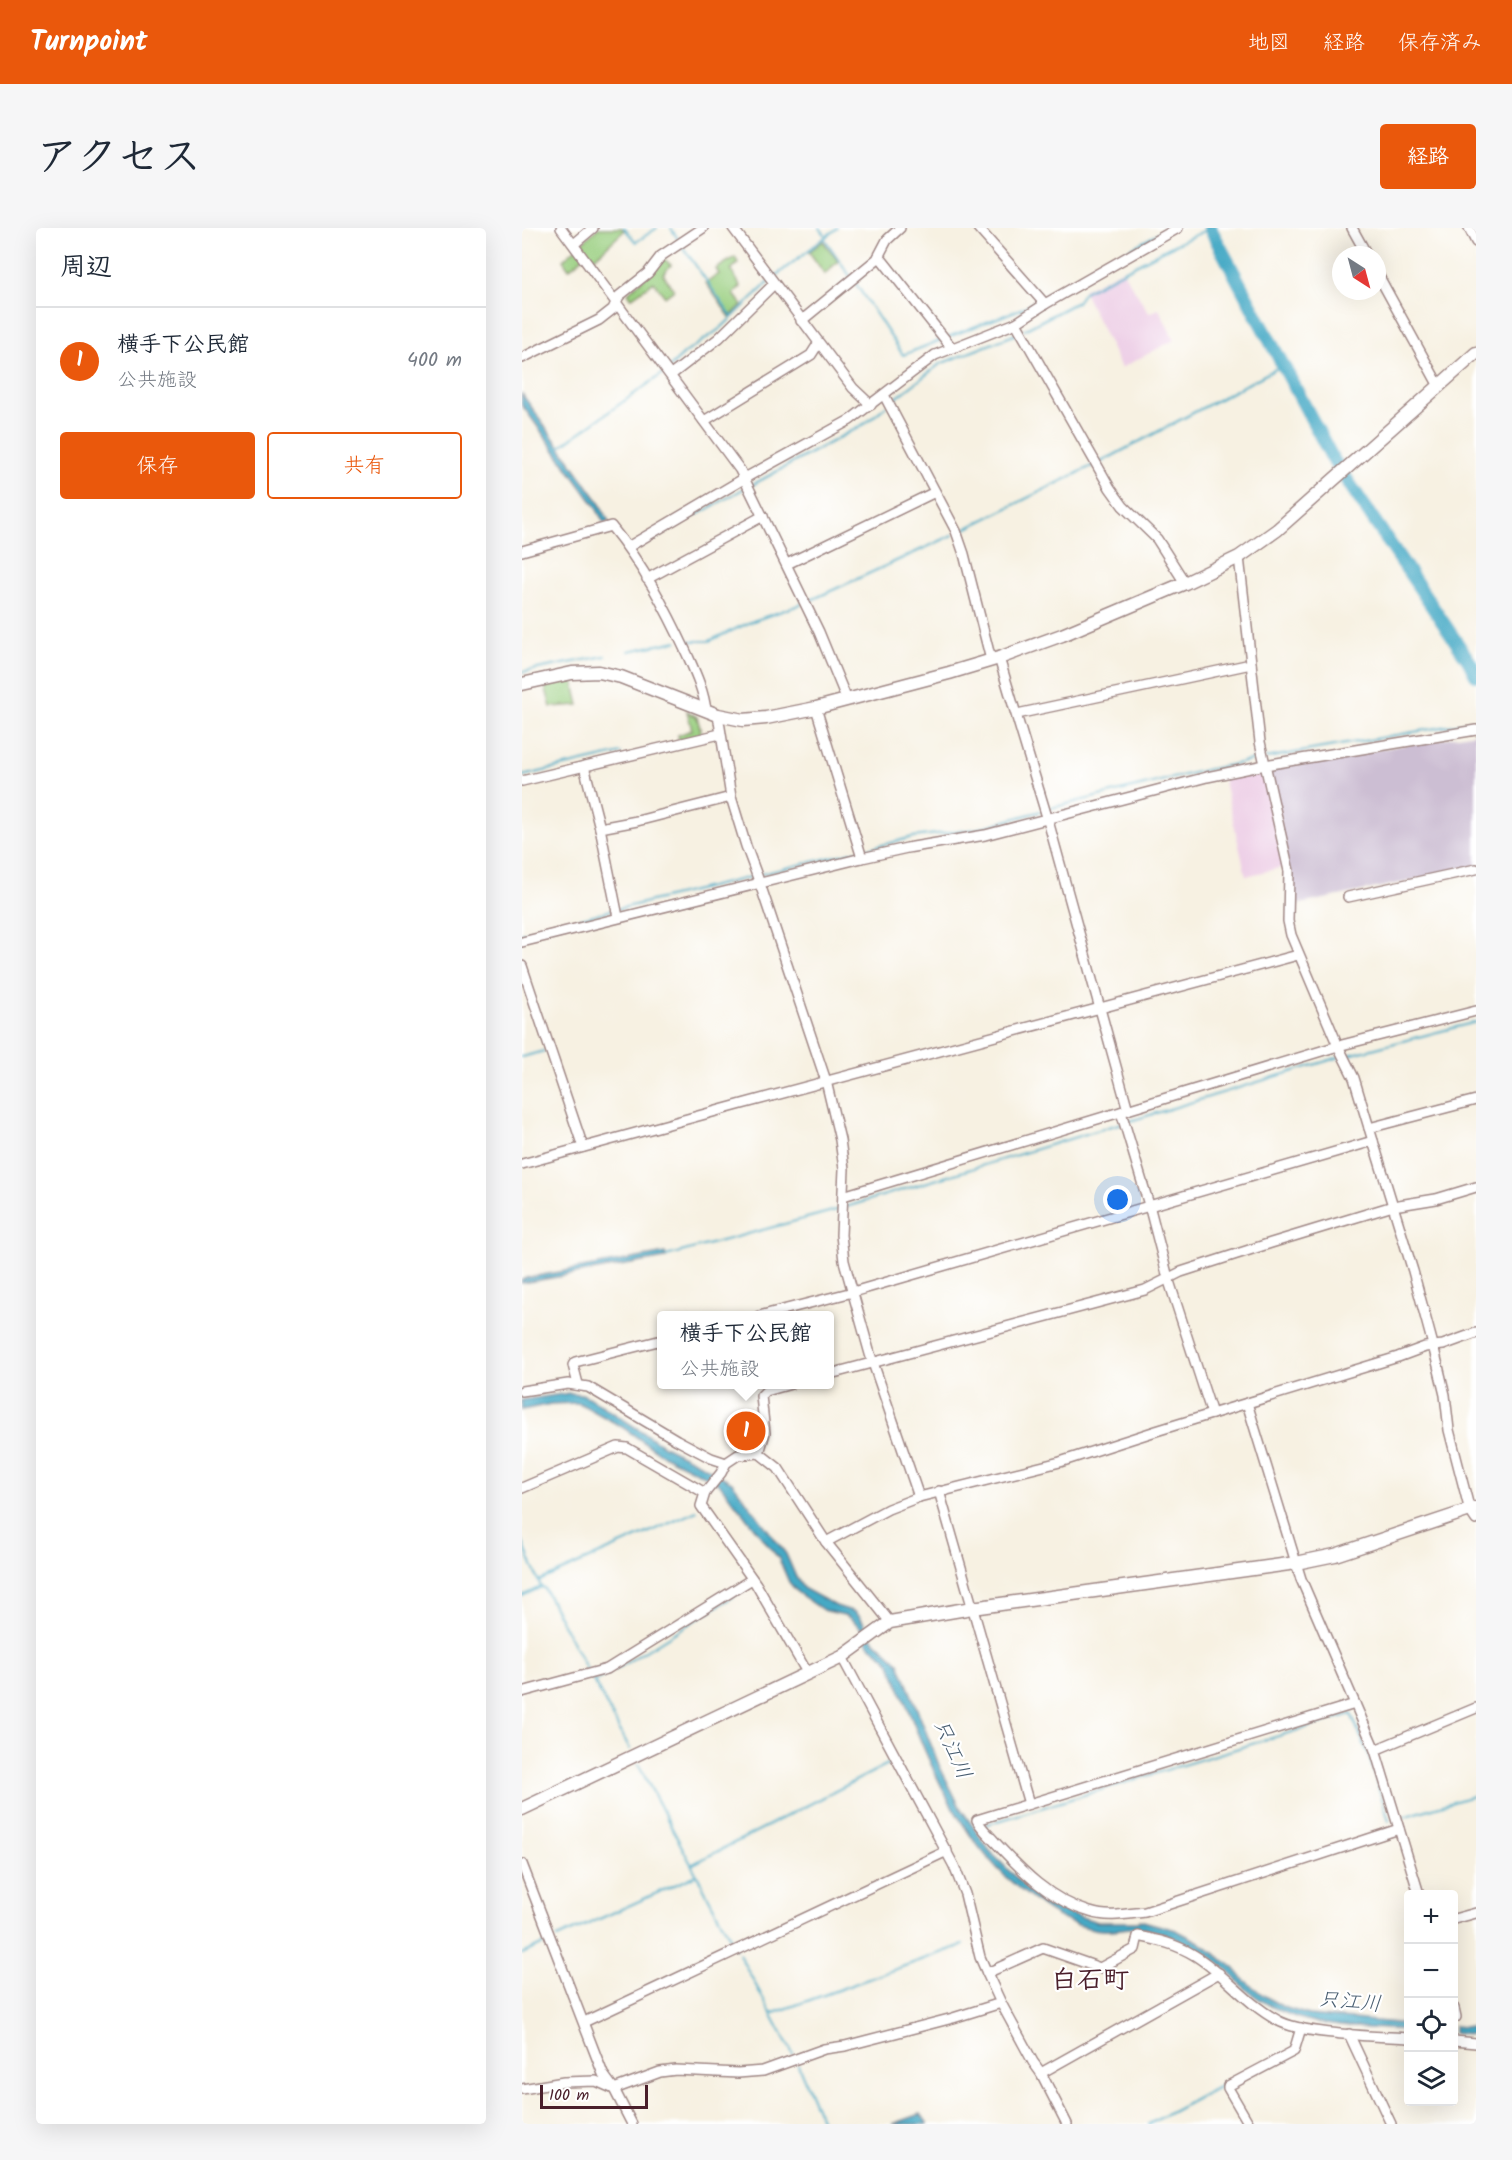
<!DOCTYPE html>
<html lang="ja">
<meta charset="utf-8">
<style>
:root{--surface:#fff;--page:#f6f6f7;--text:#1f2937;--muted:#747a83;--line:#e0e1e3;--accent:#ea580c}
body{margin:0;font-family:Kalam,"Klee One",sans-serif;background:var(--page);color:var(--text)}
.controls{position:absolute;right:18px;bottom:18px;display:grid;overflow:hidden;border-radius:6px;box-shadow:0 6px 24px #0002}
.controls button{width:54px;height:54px;display:grid;place-items:center;padding:0;border:0;border-bottom:2px solid var(--line);background:var(--surface);color:var(--text);font:30px sans-serif}
.compass{position:absolute;left:810px;top:18px;width:54px;height:54px;border-radius:50%;background:var(--surface);box-shadow:0 6px 24px #0002;rotate:144deg}
.scale{position:absolute;left:18px;bottom:15px;width:108px;box-sizing:border-box;padding-left:6px;border:3px solid #4a1f2b;border-top:0;font-size:16px;line-height:21px;white-space:nowrap;color:#4a1f2b;-webkit-text-stroke:4px #fff;paint-order:stroke}
.you{position:absolute;left:596px;top:972px;width:21px;height:21px;margin:-15px;border:4px solid #fff;border-radius:50%;background:#1a73e8;box-shadow:0 0 0 9px #1a73e833}
.badge{display:grid;place-items:center;width:39px;height:39px;border-radius:50%;background:var(--accent);color:#fff;font-size:20px;font-weight:700}
.pin{position:absolute;translate:-50% -50%;border:3px solid #fff;box-shadow:0 2px 6px #0006}
.popup{position:absolute;left:135px;top:1083px;width:177px;height:78px;box-sizing:border-box;display:grid;place-content:center;border-radius:6px;background:var(--surface);filter:drop-shadow(0 2px 4px #0005);font-size:20px;white-space:nowrap;color:var(--muted)}
.popup b{font-size:22px;color:var(--text)}
.popup::after{content:'';position:absolute;left:50%;top:100%;margin-left:-12px;border:12px solid transparent;border-top-color:var(--surface)}
.list{margin:0;padding:0;list-style:none}
h2{display:flex;justify-content:space-between;align-items:center;height:78px;margin:0;padding:0 24px;font-size:26px}
h2 small{font-size:20px;font-weight:400;color:var(--muted)}
.list li{display:grid;grid-template-columns:39px 1fr auto;gap:18px;align-items:center;box-sizing:border-box;height:108px;padding:0 24px;border-top:2px solid var(--line)}
.list b{display:block;font-size:22px;white-space:nowrap}
.list p{margin:0;font-size:20px;white-space:nowrap;color:var(--muted)}
.list em{font-size:20px;font-style:normal;color:var(--muted)}
.actions{display:flex;gap:12px;padding:18px 24px}
.actions a{flex:1;padding:14px 0;border:2px solid var(--accent);border-radius:6px;text-align:center;font-size:21px;color:var(--accent)}
.actions .main{background:var(--accent);color:#fff}
.icon{flex:none;width:33px;height:33px;fill:none;stroke:currentColor;stroke-width:2;stroke-linecap:round;stroke-linejoin:round}
.map{position:relative;flex:none;width:954px;height:1896px;overflow:hidden;border-radius:6px}
header{display:flex;align-items:center;gap:36px;box-sizing:border-box;height:84px;padding:0 30px;background:var(--accent);color:#fff}
header strong{font-size:28px}
nav{display:flex;gap:33px;margin-inline-start:auto;font-size:21px}
.intro{display:flex;align-items:center;justify-content:space-between;box-sizing:border-box;height:144px;padding:0 36px}
h1{margin:0;font-size:42px}
.button{padding:15px 27px;border-radius:6px;background:var(--accent);color:#fff;font-size:21px;font-weight:700}
main{display:flex;gap:36px;padding:0 36px}
aside{flex:1;background:var(--surface);border-radius:6px;box-shadow:0 6px 24px #0002}
.map>svg:first-child{display:block}
.built{fill:#eed0e7}
.industrial{fill:#ccbed3}
.green{fill:#9acf80;stroke:#727756;stroke-width:1.5}
.water{fill:#45a9c5;stroke:#486478;stroke-width:1.5}
.lines{fill:none;stroke-linecap:round;stroke-linejoin:round}
.stream{stroke:#45a9c5;stroke-width:2}
.river{stroke:#45a9c5;stroke-width:14}
.street-casing{stroke:#a08886;stroke-width:12}
.secondary-casing{stroke:#a08886;stroke-width:15}
.street{stroke:#fff;stroke-width:9}
.secondary{stroke:#fff;stroke-width:12}
.labels{text-anchor:middle;stroke-width:4.5;stroke-linejoin:round;paint-order:stroke}
.water-label{font-size:21px;font-style:italic;fill:#485d70;stroke:#fff}
.district-label{font-size:26px;font-weight:bold;fill:#4a1f2b;stroke:#fff}
</style>
<header>
<strong>Turnpoint</strong>
<nav><a>地図</a><a>経路</a><a>保存済み</a></nav>
</header>
<div class="intro"><h1>アクセス</h1><a class="button">経路</a></div>
<main>
<aside>
<h2>周辺<small></small></h2>
<ul class="list">
<li><span class="badge">1</span><div><b>横手下公民館</b><p>公共施設</p></div><em>400 m</em></li>
</ul>
<div class="actions"><a class="main">保存</a><a>共有</a></div>
</aside>
<div class="map">
<svg width="954" height="1896" viewBox="0 0 954 1896">
<rect width="100%" height="100%" fill="#fff"/>
<filter id="ink" filterUnits="userSpaceOnUse"><feTurbulence type="fractalNoise" baseFrequency=".0167" numOctaves="2"/><feDisplacementMap in="SourceGraphic" scale="12" xChannelSelector="R" yChannelSelector="G"/><feConvolveMatrix kernelMatrix="1 2 1 2 8 2 1 2 1" color-interpolation-filters="sRGB"/></filter>
<filter id="wash" filterUnits="userSpaceOnUse"><feTurbulence type="fractalNoise" baseFrequency=".008" numOctaves="4" result="noise"/><feDisplacementMap in="SourceGraphic" scale="24" xChannelSelector="R" yChannelSelector="G"/><feGaussianBlur stdDeviation="1.35" result="paint"/><feColorMatrix in="noise" values="0 0 0 0 0 0 0 0 0 0 0 0 0 0 0 0 0 1.4 0 .05"/><feComposite in="paint" operator="in"/></filter>
<g filter="url(#wash)">
<rect width="100%" height="100%" fill="#f7f1e2"/>
<g class="built">
<polygon points="600,42 627,85 637,81 652,112 599,140 561,62"/>
<polygon points="740,540 762,639 724,648 701,549"/>
</g>
<polygon class="industrial" points="954,505 954,639 769,678 747,540"/>
<g class="green">
<polygon points="76,0 100,0 102,3 68,34 64,27 47,41 41,32"/>
<polygon points="301,13 316,33 303,46 287,24"/>
<polygon points="213,29 216,35 209,42 219,59 212,66 220,77 208,89 184,55 197,46 194,41"/>
<polygon points="142,31 149,37 141,46 152,62 143,69 132,54 109,70 106,65"/>
<polygon points="51,451 57,477 29,479 23,458"/>
<polygon points="165,483 175,489 180,507 157,513 156,507 170,502"/>
</g>
<g class="water">
<polygon points="0,166 77,274 87,294 82,295 73,278 0,177"/>
<polygon points="143,1025 144,1030 0,1055 0,1052 4,1050"/>
<path d="M47,1165l13,1 10,5 72,47 40,20 28,16 54,72 10,23 7,11 33,18 19,6 5,5 14,23 25,23 40,102 22,44 29,42 30,31 48,31 30,9h40l1,-2 37,10 23,12 35,26 9,11 20,16 20,12 26,8 99,9v6c-59,-4 -106,1 -156,-36 -9,-6 -15,-15 -23,-22 -15,-14 -34,-26 -53,-34 -14,-6 -30,-10 -44,-10 -7,0 -15,2 -23,2 -14,1 -30,-4 -44,-10 -12,-5 -24,-14 -34,-22 -78,-57 -106,-148 -141,-234l-5,-7 -17,-13 -8,-17 -10,-9 -6,-3 -21,-5 -25,-17 -9,-11 -10,-23 -60,-76 -58,-29 -39,-27 -43,-24 -28,1 -29,6v-10z"/>
<polygon points="932,1798 954,1800 954,1806 932,1805"/>
<polygon points="399,1886 406,1896 371,1896"/>
</g>
<g class="lines">
<g class="stream">
<polyline points="102,0 114,14 135,0"/>
<polyline points="149,0 156,11"/>
<polyline points="298,0 304,8"/>
<polyline points="302,10 328,48"/>
<polyline points="160,18 210,89"/>
<polyline points="251,50 315,0"/>
<polyline points="332,53 381,127 419,112"/>
<polyline points="523,68 646,0"/>
<polyline points="502,102 555,74 562,64 648,19 688,0"/>
<polyline points="426,109 501,80 514,73"/>
<polyline points="147,140 163,125 199,100 247,54"/>
<polyline points="369,174 418,136 497,105"/>
<polyline points="36,220 143,144"/>
<polyline points="579,234 761,137"/>
<polyline points="230,257 344,195 364,178"/>
<polyline points="439,303 570,238"/>
<polyline points="115,320 225,259"/>
<polyline points="287,373 431,307"/>
<polyline points="164,413 187,413 231,393 280,376"/>
<polyline points="107,423 155,413"/>
<polyline points="0,444 83,428"/>
<polyline points="744,530 954,493"/>
<polyline points="0,548 99,525"/>
<polyline points="525,581 683,542 738,531"/>
<polyline points="341,622 391,609 454,601 519,583"/>
<polyline points="239,646 335,623"/>
<polyline points="96,681 233,648"/>
<polyline points="0,706 90,682"/>
<polyline points="823,828 954,794"/>
<polyline points="0,829 22,823"/>
<polyline points="605,894 818,829"/>
<polyline points="324,979 600,895"/>
<polyline points="144,1028 318,981"/>
<polyline points="0,1313 19,1359"/>
<polyline points="17,1353 175,1283"/>
<polyline points="0,1368 19,1359 22,1360 65,1442"/>
<polyline points="93,1442 228,1358"/>
<polyline points="70,1450 108,1521"/>
<polyline points="72,1454 88,1445"/>
<polyline points="116,1536 214,1721"/>
<polyline points="881,1589 954,1567"/>
<polyline points="463,1597 829,1486 845,1523 867,1593"/>
<polyline points="171,1636 368,1535"/>
<polyline points="35,1710 175,1647"/>
<polyline points="0,1726 24,1715"/>
<polyline points="217,1726 271,1826"/>
<polyline points="249,1786 441,1717"/>
<polyline points="276,1837 301,1896"/>
<polyline points="627,1896 704,1855"/>
</g>
<polyline class="river" points="688,0 812,233 947,433 954,447"/>
</g>
</g>
<g filter="url(#ink)">
<g class="lines">
<g class="street-casing">
<g id="street">
<polyline points="39,0 218,242 297,404 325,472"/>
<polyline points="211,0 331,160 349,177"/>
<polyline points="456,0 523,76"/>
<polyline points="830,0 845,27"/>
<polyline points="947,0 954,14"/>
<polyline points="52,16 71,0"/>
<polyline points="357,28 430,120"/>
<polyline points="855,45 917,158"/>
<polyline points="279,93 355,31 365,12 378,0"/>
<polyline points="494,95 588,260 601,278 635,311 663,355"/>
<polyline points="0,130 77,92 91,81 97,68 126,45 139,28 181,0"/>
<polyline points="149,147 197,110 252,56"/>
<polyline points="362,167 434,303 442,326 469,432"/>
<polyline points="182,193 289,127 296,116"/>
<polyline points="106,319 223,250 328,192 413,127 494,95 523,76 656,0"/>
<path d="M0,323l89,-25c32,39 55,83 76,128 8,18 17,37 19,57"/>
<polyline points="717,329 738,514 767,643 766,693 769,707 816,818 832,850 851,913 891,1043 911,1117 923,1167 927,1202 948,1283 954,1292"/>
<polyline points="265,336 413,264"/>
<polyline points="125,351 241,288"/>
<polyline points="477,430 525,589 606,882"/>
<polyline points="294,480 340,630"/>
<polyline points="495,486 729,436"/>
<polyline points="196,487 209,569 224,618 237,653 304,853 318,912 322,941 319,1007 322,1033 348,1126 397,1269"/>
<polyline points="62,538 78,600 115,593 209,569"/>
<polyline points="0,553 198,506"/>
<polyline points="78,600 96,689"/>
<polyline points="826,669 954,641"/>
<polyline points="0,714 340,630 385,620 463,607 685,549 743,537 954,502"/>
<polyline points="0,738 61,919"/>
<polyline points="599,884 627,977 646,1050 690,1186"/>
<polyline points="847,900 954,872"/>
<polyline points="0,936 220,876 776,727"/>
<polyline points="321,968 816,818 954,783"/>
<polyline points="237,1088 331,1064 851,913"/>
<polyline points="308,1146 623,1062 659,1044 749,1015 871,978 914,971 954,959"/>
<polyline points="56,1156 51,1137 53,1134 140,1112"/>
<polyline points="0,1163 46,1156 66,1159 155,1212 189,1230 204,1235"/>
<polyline points="725,1175 779,1351 853,1522 897,1666"/>
<polyline points="237,1225 243,1205 239,1168 244,1163 269,1156"/>
<polyline points="0,1260 96,1219 105,1220 183,1265"/>
<polyline points="417,1263 507,1576"/>
<polyline points="304,1314 366,1281 397,1269 538,1234 634,1203 876,1129 903,1119 921,1117 954,1105"/>
<polyline points="320,1429 432,1638 443,1666 458,1729 465,1745 479,1775 511,1834 519,1845 545,1896"/>
<polyline points="286,1446 234,1356 179,1278 183,1265 199,1245 204,1235 216,1227 237,1225 256,1240 304,1314 368,1394"/>
<polyline points="0,1464 85,1441 230,1351"/>
<path d="M833,1476l-378,116c4,8 12,15 18,22 26,28 56,59 95,70 18,6 37,2 55,0l254,-83"/>
<polyline points="853,1522 954,1480"/>
<polyline points="0,1636 81,1846 92,1861 110,1896"/>
<polyline points="932,1691 954,1685"/>
<path d="M465,1745l56,-25 57,20 35,-19 3,-13c20,4 38,8 56,19 30,18 50,47 83,65 25,15 100,16 131,18"/>
<polyline points="932,1780 934,1789"/>
<polyline points="62,1794 425,1623"/>
<polyline points="827,1806 869,1896"/>
<polyline points="932,1813 954,1815"/>
<polyline points="519,1845 697,1745"/>
<polyline points="0,1861 42,1854 74,1853 92,1861 138,1844 154,1842 216,1845 241,1843 302,1821 323,1818 431,1790 479,1775"/>
<polyline points="727,1896 706,1860 706,1858 772,1823 779,1800"/>
</g>
</g>
<g class="secondary-casing">
<g id="secondary">
<polyline points="0,456 50,445 77,444 99,449 196,487 221,492 244,490 294,480 427,445 477,430 540,407 663,355 717,329 755,302 954,125"/>
<polyline points="0,1581 320,1429 368,1394 450,1380 774,1335 813,1327 954,1280"/>
</g>
</g>
<use href="#street" class="street"/>
<use href="#secondary" class="secondary"/>
</g>
</g>
<g class="labels">
<g class="water-label">
<text transform="translate(431 1521) rotate(66)" y="7">只江川</text>
<text transform="translate(828 1773) rotate(5)" y="7">只江川</text>
</g>
<g class="district-label">
<text x="568" y="1760">白石町</text>
</g>
</g>
</svg>
<div class="controls">
<button>+</button>
<button>−</button>
<button><svg class="icon" aria-label="locate" viewBox="0 0 24 24"><circle cx="12" cy="12" r="6"/><path d="M12 2v4M12 18v4M2 12h4M18 12h4"/></svg></button>
<button><svg class="icon" aria-label="layers" viewBox="0 0 24 24"><path d="M12 4l9 5-9 5-9-5zM3 14l9 5 9-5"/></svg></button>
</div>
<svg class="compass" viewBox="-18 -18 36 36"><path d="M0-13l5 13h-10z" fill="#e53935"/><path d="M0 13l5-13h-10z" fill="#747a83"/></svg>
<div class="scale">100 m</div>
<div class="you"></div>
<div class="pin badge" style="left:224px;top:1203px">1</div>
<div class="popup"><b>横手下公民館</b>公共施設</div>
</div>
</main>
